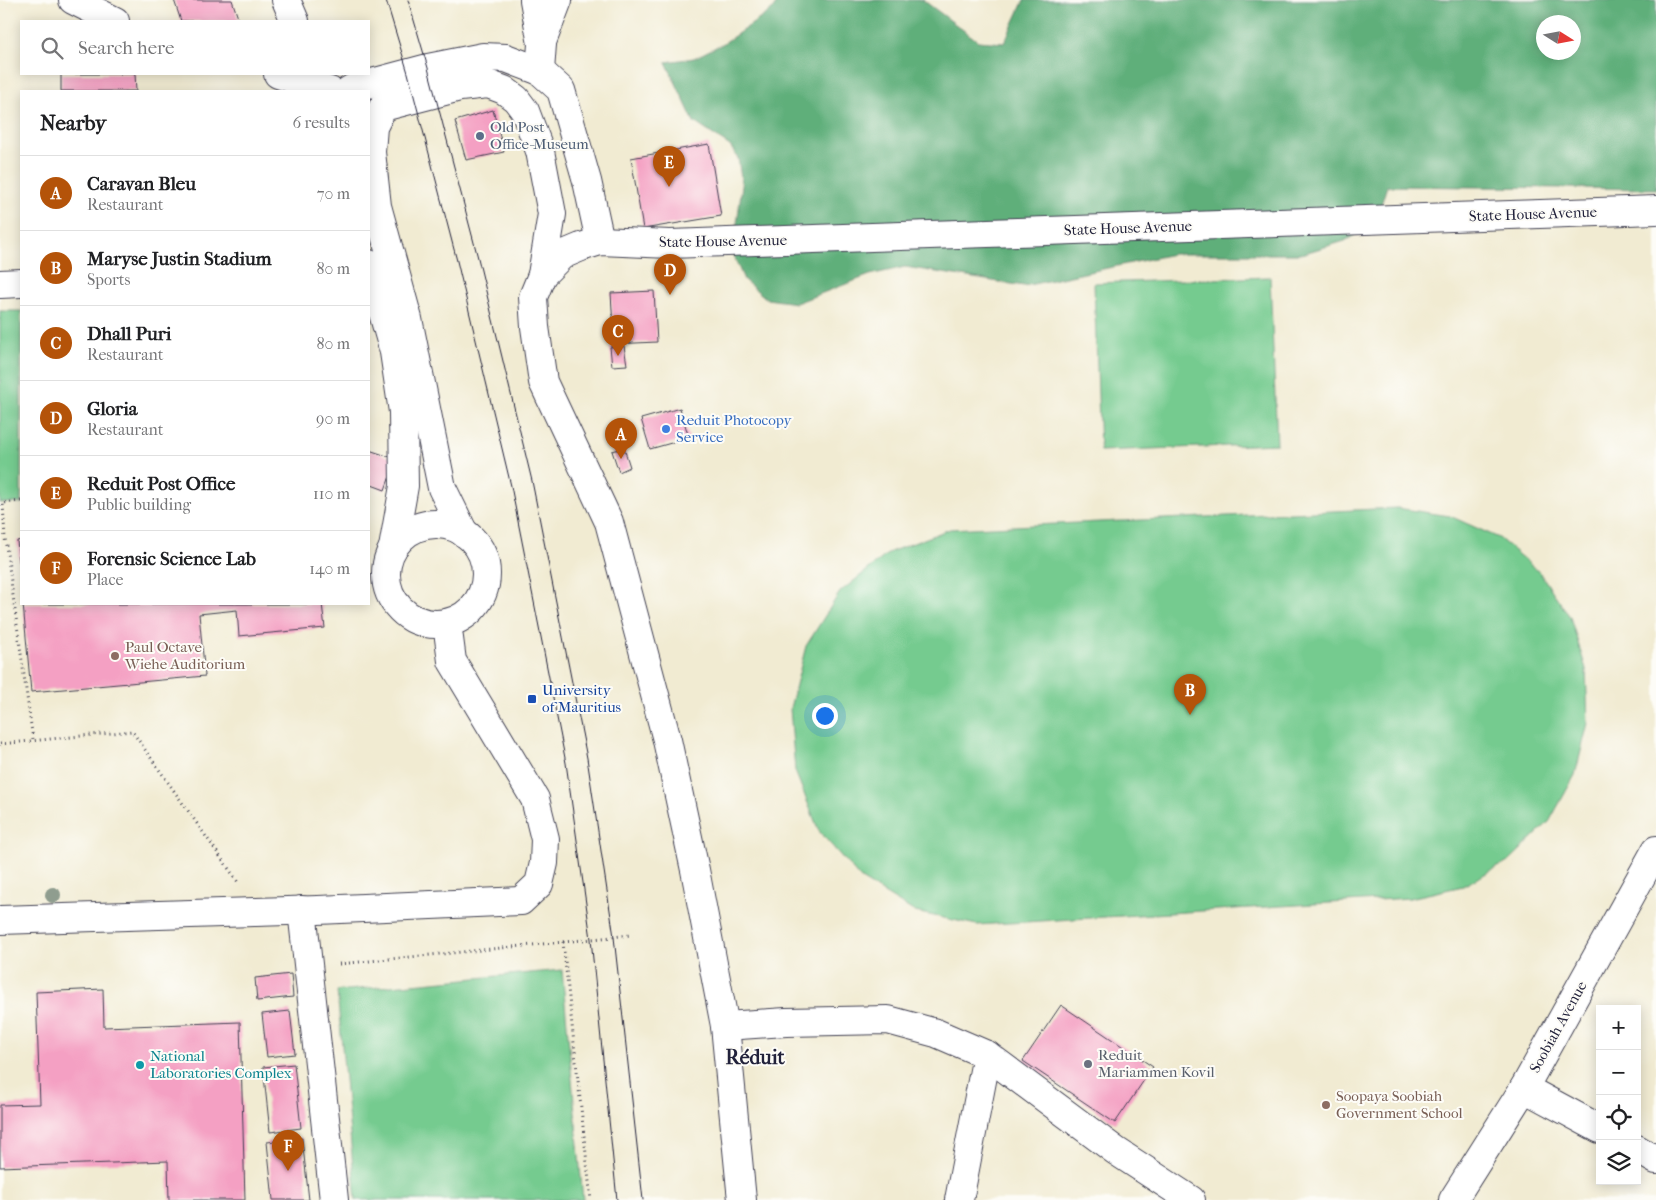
<!DOCTYPE html>
<meta charset="utf-8">
<style>
:root{--surface:#fff;--page:#f6f6f6;--text:#202124;--muted:#757577;--line:#e0e0e0;--accent:#b45309}
body{margin:0;font-family:"IM FELL French Canon",serif;background:var(--page);color:var(--text)}
.controls{position:absolute;right:15px;bottom:15px;display:grid;overflow:hidden;border-radius:0px;box-shadow:0 2px 12px #0003}
.controls button{width:45px;height:45px;display:grid;place-items:center;padding:0;border:0;border-bottom:1px solid var(--line);background:var(--surface);color:var(--text);font:25px sans-serif}
.compass{position:absolute;left:1536px;top:15px;width:45px;height:45px;border-radius:50%;background:var(--surface);box-shadow:0 2px 12px #0003;rotate:101deg}
.you{position:absolute;left:824px;top:715px;width:18px;height:18px;margin:-12px;border:4px solid #fff;border-radius:50%;background:#1a73e8;box-shadow:0 0 0 8px #1a73e833}
.badge{display:grid;place-items:center;width:32px;height:32px;border-radius:50%;background:var(--accent);color:#fff;font-size:16px;font-weight:700}
.pin{position:absolute;translate:-50% -41px;filter:drop-shadow(0 1px 2px #0008)}
.pin::after{content:'';position:absolute;top:26px;width:18px;height:15px;background:inherit;clip-path:polygon(0 0,100% 0,50% 100%)}
.list{margin:0;padding:0;list-style:none}
h2{display:flex;justify-content:space-between;align-items:center;height:65px;margin:0;padding:0 20px;font-size:21px}
h2 small{font-size:16px;font-weight:400;color:var(--muted)}
.list li{display:grid;grid-template-columns:32px 1fr auto;gap:15px;align-items:center;box-sizing:border-box;height:75px;padding:0 20px;border-top:1px solid var(--line)}
.list b{display:block;font-size:19px;white-space:nowrap}
.list p{margin:0;font-size:16px;white-space:nowrap;color:var(--muted)}
.list em{font-size:16px;font-style:normal;color:var(--muted)}
.icon{flex:none;width:28px;height:28px;fill:none;stroke:currentColor;stroke-width:2;stroke-linecap:round;stroke-linejoin:round}
.map{position:relative;flex:none;width:1656px;height:1200px;overflow:hidden}
.search{position:absolute;background:var(--surface);box-shadow:0 2px 12px #0003;left:20px;top:20px;width:350px;height:55px;display:flex;align-items:center;gap:12px;box-sizing:border-box;padding:0 18px;border-radius:0px;color:var(--muted);font-size:19px}
.panel{position:absolute;background:var(--surface);box-shadow:0 2px 12px #0003;left:20px;top:90px;width:350px;height:515px;border-radius:0px}
.map>svg:first-child{display:block}
.green{fill:#74cb8f;stroke:#4b7665}
.forest{fill:#5faf7a;stroke:#40685a;fill-rule:evenodd}
.building{fill:#f4a0c3}
.lines{fill:none;stroke-linecap:round;stroke-linejoin:round}
.minor-casing{stroke:#414052;stroke-width:30}
.path{stroke:#414052;stroke-width:3;stroke-dasharray:1 4;stroke-linecap:butt}
.minor{stroke:#fff;stroke-width:28}
.tram{stroke:#22223b;stroke-width:1}
.tree{fill:#8f9d8f}
.service-dot{fill:#5c6f8a;stroke:#fdfcf7;stroke-width:2}
.shop-dot{fill:#3f7fe0;stroke:#fdfcf7;stroke-width:2}
.education-dot{fill:#8d6e63;stroke:#fdfcf7;stroke-width:2}
.transit-dot{fill:#1a4fb4;stroke:#fdfcf7;stroke-width:2}
.worship-dot{fill:#6b7280;stroke:#fdfcf7;stroke-width:2}
.culture-dot{fill:#0f9aa8;stroke:#fdfcf7;stroke-width:2}
.labels{text-anchor:middle;stroke-width:4;stroke-linejoin:round;paint-order:stroke}
.service-label{font-size:15px;fill:#4e5e75;stroke:#fdfcf7;text-anchor:start}
.street-label{font-size:15px;fill:#22223b;stroke:#fdfcf7}
.shop-label{font-size:15px;fill:#366cbe;stroke:#fdfcf7;text-anchor:start}
.education-label{font-size:15px;fill:#785e54;stroke:#fdfcf7;text-anchor:start}
.transit-label{font-size:15px;fill:#164399;stroke:#fdfcf7;text-anchor:start}
.worship-label{font-size:15px;fill:#5b616d;stroke:#fdfcf7;text-anchor:start}
.culture-label{font-size:15px;fill:#0d838f;stroke:#fdfcf7;text-anchor:start}
.district-label{font-size:20px;font-weight:bold;fill:#22223b;stroke:#fdfcf7}
</style>
<div class="map">
<svg width="1656" height="1200" viewBox="0 0 1656 1200">
<rect width="100%" height="100%" fill="#fdfcf7"/>
<filter id="ink" filterUnits="userSpaceOnUse"><feTurbulence type="fractalNoise" baseFrequency=".02" numOctaves="2"/><feDisplacementMap in="SourceGraphic" scale="10" xChannelSelector="R" yChannelSelector="G"/><feConvolveMatrix kernelMatrix="1 2 1 2 8 2 1 2 1" color-interpolation-filters="sRGB"/></filter>
<filter id="wash" filterUnits="userSpaceOnUse"><feTurbulence type="fractalNoise" baseFrequency=".0096" numOctaves="4" result="noise"/><feDisplacementMap in="SourceGraphic" scale="20" xChannelSelector="R" yChannelSelector="G"/><feGaussianBlur stdDeviation="1.12" result="paint"/><feColorMatrix in="noise" values="0 0 0 0 0 0 0 0 0 0 0 0 0 0 0 0 0 1.4 0 .05"/><feComposite in="paint" operator="in"/></filter>
<g filter="url(#wash)">
<rect width="100%" height="100%" fill="#f1ebd2"/>
<g class="green">
<polygon points="1270,277 1277,444 1100,451 1094,283"/>
<rect x="0" y="311" width="21" height="192"/>
<polygon points="1397,508 1450,516 1499,538 1540,573 1570,617 1586,669 1588,723 1575,775 1549,822 1510,860 1463,886 1410,898 977,925 915,912 861,879 819,831 795,771 790,708 806,646 840,592 890,552 950,529"/>
<polygon points="562,970 583,1200 356,1200 337,991"/>
</g>
<path class="forest" d="M779,0h144l55,41 26,2 20,-43h632v189l-269,-3 -9,28 -9,12 -24,15 -44,13h-128l-149,32 -119,-19 -35,8 -74,28 -29,-4 -23,-19 -11,-26 9,-69 -4,-27 -8,-12 -36,-24 -28,-60 28,-4 30,-15 47,-32zM1544,22h30v30h-30z"/>
<g id="blocks">
<g class="building">
<polygon points="174,0 232,0 239,21 181,21"/>
<polygon points="61,74 135,74 136,91 61,91"/>
<polygon points="493,110 504,152 466,160 455,121"/>
<polygon points="709,144 721,216 643,229 631,158"/>
<polygon points="654,291 657,342 614,344 611,293"/>
<polygon points="624,346 627,365 612,366 610,347"/>
<polygon points="680,408 689,438 650,449 641,419"/>
<polygon points="624,448 630,467 619,472 612,451"/>
<polygon points="369,450 396,459 385,490 369,484"/>
<polygon points="21,540 21,568 20,568 17,541"/>
<polygon points="23,604 322,604 325,628 239,636 237,610 199,614 205,676 31,692"/>
<polygon points="291,974 293,997 257,1001 255,978"/>
<polygon points="103,989 104,1027 240,1022 245,1200 169,1200 168,1161 0,1167 0,1105 40,1104 36,992"/>
<polygon points="1061,1005 1153,1067 1115,1123 1023,1061"/>
<polygon points="290,1011 295,1054 267,1057 262,1014"/>
<polygon points="294,1064 301,1128 270,1132 263,1067"/>
<polygon points="302,1138 309,1200 273,1200 267,1142"/>
</g>
</g>
</g>
<g filter="url(#ink)">
<use href="#blocks" fill-opacity="0" stroke="#414052" stroke-width="1"/>
<g class="lines">
<g class="minor-casing">
<g id="minor">
<polyline points="73,0 115,21"/>
<polyline points="286,0 295,21"/>
<polyline points="534,0 542,44 540,71"/>
<polyline points="542,42 558,0"/>
<polyline points="278,74 330,91"/>
<polyline points="348,91 353,88 428,68 483,57 506,58 540,71 561,90 587,181 600,241"/>
<polyline points="369,264 394,352 403,412 404,486 393,548"/>
<polyline points="0,284 21,283"/>
<circle cx="436" cy="574" r="50"/>
<polyline points="464,533 442,488 408,319 377,206 371,152 373,127 383,107 460,87 488,84 504,90 516,99 525,111 540,151 552,214 542,275"/>
<polyline points="302,910 334,1200"/>
<polyline points="0,920 318,910 521,901 539,884 544,863 545,839 535,799 452,661 447,623"/>
<polyline points="725,1026 786,1022 888,1020 936,1033 987,1055 1116,1151 1191,1200"/>
<polyline points="1524,1088 1600,1129"/>
<polyline points="1637,1149 1656,1160"/>
<polyline points="742,1200 725,1026 695,870 667,740 609,522 543,382 535,327 533,297 542,275 562,255 581,247 600,241 670,244 1656,210"/>
<polyline points="959,1200 987,1055"/>
<polyline points="1453,1200 1524,1088 1656,850"/>
</g>
</g>
<g class="path">
<polyline points="21,501 3,503 5,538 33,740"/>
<polyline points="0,744 132,731 238,882"/>
<polyline points="563,942 631,935"/>
<polyline points="339,964 563,942 591,1200"/>
</g>
<use href="#minor" class="minor"/>
<g class="tram">
<polyline points="386,0 408,73 457,261 511,486 566,763 591,939 617,1200"/>
<polyline points="408,0 428,68 478,258 532,481 587,758 614,937 643,1200"/>
</g>
</g>
<circle class="tree" cx="53" cy="895" r="8"/>
</g>
<circle class="service-dot" cx="480" cy="136" r="5"/>
<circle class="shop-dot" cx="666" cy="429" r="5"/>
<g class="education-dot">
<circle cx="115" cy="656" r="5"/>
<circle cx="1326" cy="1105" r="5"/>
</g>
<rect class="transit-dot" x="527" y="694" width="10" height="10" rx="2.5"/>
<circle class="worship-dot" cx="1088" cy="1064" r="5"/>
<circle class="culture-dot" cx="140" cy="1065" r="5"/>
<g class="labels">
<g class="service-label">
<text x="490" y="132">Old Post<tspan x="490" dy="17">Office-Museum</tspan></text>
</g>
<g class="street-label">
<text transform="translate(1533 214) rotate(-2)" y="5">State House Avenue</text>
<text transform="translate(1128 228) rotate(-2)" y="5">State House Avenue</text>
<text transform="translate(723 241) rotate(-1)" y="5">State House Avenue</text>
<text transform="translate(1558 1027) rotate(-61)" y="5">Soobiah Avenue</text>
</g>
<g class="shop-label">
<text x="676" y="425">Reduit Photocopy<tspan x="676" dy="17">Service</tspan></text>
</g>
<g class="education-label">
<text x="125" y="652">Paul Octave<tspan x="125" dy="17">Wiehe Auditorium</tspan></text>
<text x="1336" y="1101">Soopaya Soobiah<tspan x="1336" dy="17">Government School</tspan></text>
</g>
<g class="transit-label">
<text x="542" y="695">University<tspan x="542" dy="17">of Mauritius</tspan></text>
</g>
<g class="worship-label">
<text x="1098" y="1060">Reduit<tspan x="1098" dy="17">Mariammen Kovil</tspan></text>
</g>
<g class="culture-label">
<text x="150" y="1061">National<tspan x="150" dy="17">Laboratories Complex</tspan></text>
</g>
<g class="district-label">
<text x="755" y="1064">Réduit</text>
</g>
</g>
</svg>
<div class="controls">
<button>+</button>
<button>−</button>
<button><svg class="icon" aria-label="locate" viewBox="0 0 24 24"><circle cx="12" cy="12" r="6"/><path d="M12 2v4M12 18v4M2 12h4M18 12h4"/></svg></button>
<button><svg class="icon" aria-label="layers" viewBox="0 0 24 24"><path d="M12 4l9 5-9 5-9-5zM3 14l9 5 9-5"/></svg></button>
</div>
<svg class="compass" viewBox="-18 -18 36 36"><path d="M0-13l5 13h-10z" fill="#e53935"/><path d="M0 13l5-13h-10z" fill="#757577"/></svg>
<div class="you"></div>
<div class="pin badge" style="left:621px;top:459px">A</div>
<div class="pin badge" style="left:1190px;top:715px">B</div>
<div class="pin badge" style="left:618px;top:356px">C</div>
<div class="pin badge" style="left:670px;top:295px">D</div>
<div class="pin badge" style="left:669px;top:187px">E</div>
<div class="pin badge" style="left:288px;top:1171px">F</div>
<div class="search"><svg class="icon" aria-label="search" viewBox="0 0 24 24"><circle cx="10" cy="10" r="6"/><path d="M15 15l6 6"/></svg>Search here</div>
<section class="panel">
<h2>Nearby<small>6 results</small></h2>
<ul class="list">
<li><span class="badge">A</span><div><b>Caravan Bleu</b><p>Restaurant</p></div><em>70 m</em></li>
<li><span class="badge">B</span><div><b>Maryse Justin Stadium</b><p>Sports</p></div><em>80 m</em></li>
<li><span class="badge">C</span><div><b>Dhall Puri</b><p>Restaurant</p></div><em>80 m</em></li>
<li><span class="badge">D</span><div><b>Gloria</b><p>Restaurant</p></div><em>90 m</em></li>
<li><span class="badge">E</span><div><b>Reduit Post Office</b><p>Public building</p></div><em>110 m</em></li>
<li><span class="badge">F</span><div><b>Forensic Science Lab</b><p>Place</p></div><em>140 m</em></li>
</ul>
</section>
</div>
